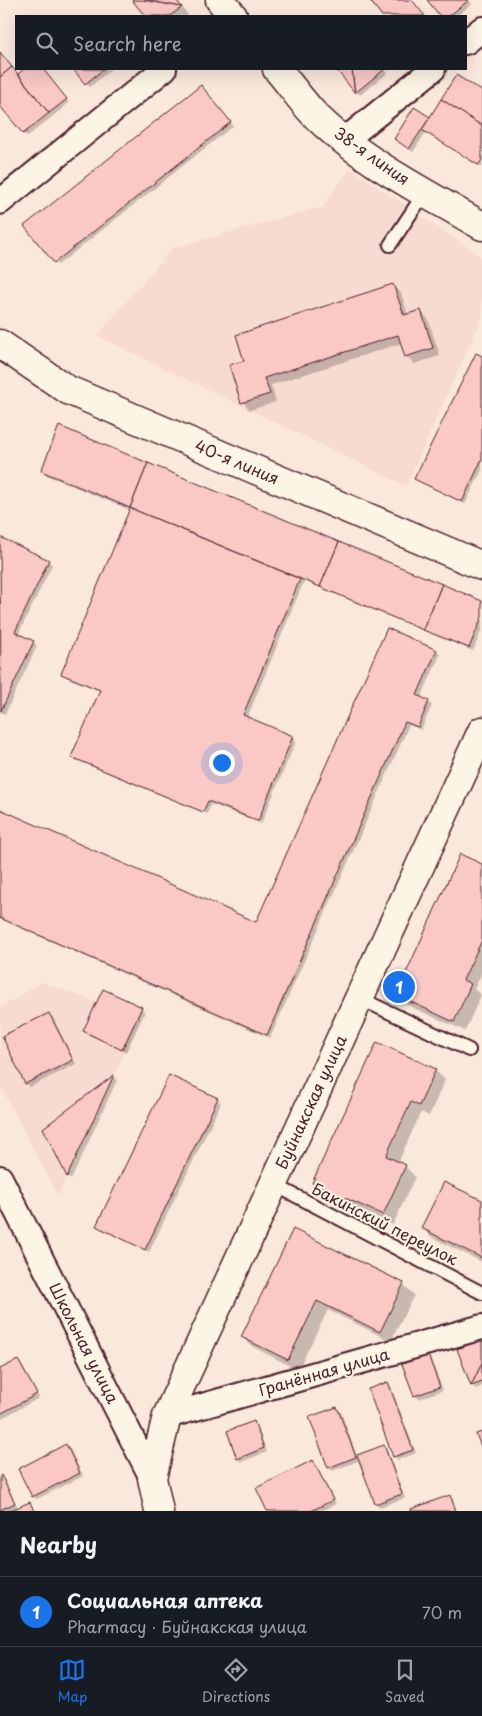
<!DOCTYPE html>
<meta charset="utf-8">
<style>
:root{--surface:#171b24;--page:#242831;--text:#f1f3f6;--muted:#9ea1a6;--line:#363941;--accent:#1a73e8}
body{margin:0;font-family:"Playpen Sans",sans-serif;background:var(--page);color:var(--text)}
.you{position:absolute;left:221px;top:762px;width:18px;height:18px;margin:-12px;border:4px solid #fff;border-radius:50%;background:#1a73e8;box-shadow:0 0 0 8px #1a73e833}
.badge{display:grid;place-items:center;width:32px;height:32px;border-radius:50%;background:var(--accent);color:#fff;font-size:16px;font-weight:700}
.pin{position:absolute;translate:-50% -50%;border:2px solid #fff;box-shadow:0 1px 5px #0006}
.list{margin:0;padding:0;list-style:none}
h2{display:flex;justify-content:space-between;align-items:center;height:65px;margin:0;padding:0 20px;font-size:21px}
h2 small{font-size:16px;font-weight:400;color:var(--muted)}
.list li{display:grid;grid-template-columns:32px 1fr auto;gap:15px;align-items:center;box-sizing:border-box;height:70px;padding:0 20px;border-top:1px solid var(--line)}
.list b{display:block;font-size:19px;white-space:nowrap}
.list p{margin:0;font-size:16px;white-space:nowrap;color:var(--muted)}
.list em{font-size:16px;font-style:normal;color:var(--muted)}
.icon{flex:none;width:28px;height:28px;fill:none;stroke:currentColor;stroke-width:2;stroke-linecap:round;stroke-linejoin:round}
.map{position:relative;flex:none;width:482px;height:1511px;overflow:hidden}
.search{position:absolute;background:var(--surface);box-shadow:0 5px 20px #0002;left:15px;right:15px;top:15px;height:55px;display:flex;align-items:center;gap:12px;box-sizing:border-box;padding:0 18px;border-radius:0px;color:var(--muted);font-size:19px}
.sheet{height:135px;background:var(--surface)}
nav{display:flex;justify-content:space-around;align-items:center;box-sizing:border-box;height:70px;border-top:1px solid var(--line);background:var(--surface);font-size:14px;color:var(--muted)}
nav a{display:grid;justify-items:center;gap:2px}
nav .on{color:var(--accent)}
.map>svg:first-child{display:block}
.built{fill:#f7dbd2}
.shadow{fill:#0003}
.building{fill:#fac9c6;stroke:#4a1f2b}
.lines{fill:none;stroke-linecap:round;stroke-linejoin:round}
.lane-casing{stroke:#4a1f2b;stroke-width:16}
.street-casing{stroke:#4a1f2b;stroke-width:28}
.secondary-casing{stroke:#4a1f2b;stroke-width:31}
.lane{stroke:#fcf5e5;stroke-width:12}
.street{stroke:#fcf5e5;stroke-width:24}
.secondary{stroke:#fcf5e5;stroke-width:28}
.labels{text-anchor:middle;stroke-width:4;stroke-linejoin:round;paint-order:stroke}
.street-label{font-size:16px;fill:#4a1f2b;stroke:#fcf5e5}
</style>
<div class="map">
<svg width="482" height="1511" viewBox="0 0 482 1511">
<rect width="100%" height="100%" fill="#fbe8dc"/>
<filter id="ink" filterUnits="userSpaceOnUse"><feTurbulence type="fractalNoise" baseFrequency=".02" numOctaves="2"/><feDisplacementMap in="SourceGraphic" scale="10" xChannelSelector="R" yChannelSelector="G"/><feConvolveMatrix kernelMatrix="1 2 1 2 8 2 1 2 1" color-interpolation-filters="sRGB"/></filter>
<g filter="url(#ink)">
<g class="built">
<polygon points="350,168 482,257 482,318 406,486 97,336 172,248 322,207"/>
<polygon points="42,982 141,1018 58,1196 0,1086 0,1008"/>
</g>
<g class="shadow">
<polygon points="134,0 177,0 188,15 187,16 147,16"/>
<polygon points="428,0 469,0 472,4 457,16 442,16"/>
<polygon points="0,53 18,75 26,69 42,69 69,103 27,137 0,104"/>
<polygon points="75,69 111,69 90,87"/>
<polygon points="337,69 384,69 388,73 360,95"/>
<polygon points="204,90 233,126 58,265 55,262"/>
<polygon points="482,93 482,168 426,132 413,152 396,139 415,109 430,119"/>
<polygon points="393,286 401,293 408,315 421,311 428,319 440,356 414,364 406,356 402,343 271,385 276,402 250,410 243,402 245,361"/>
<polygon points="482,357 482,470 465,504 420,482 416,478"/>
<polygon points="42,471 482,602 482,629 473,651 304,581 247,718 293,737 296,741 261,824 211,804 207,814 76,760 73,757 100,691 66,677 62,673 130,510 46,475"/>
<polygon points="0,538 48,561 52,565 18,635 33,642 37,646 5,714 0,712"/>
<polygon points="437,651 440,655 421,698 432,705 421,730 409,725 270,1038 0,919 0,811 257,923"/>
<polygon points="482,865 482,973 474,989 481,995 465,1031 407,1005 397,994"/>
<polygon points="141,1008 145,1012 126,1052 89,1035 85,1031"/>
<polygon points="49,1014 53,1018 76,1064 30,1087 26,1083"/>
<polygon points="435,1070 445,1080 429,1116 421,1112 398,1163 405,1166 415,1177 393,1225 324,1193 314,1183"/>
<polygon points="114,1076 117,1080 71,1180 68,1177 44,1128"/>
<polygon points="170,1077 217,1099 221,1103 149,1252 101,1229 98,1226"/>
<polygon points="482,1202 482,1262 433,1238 422,1228"/>
<polygon points="294,1231 403,1284 414,1295 391,1341 328,1310 298,1370 253,1347 242,1337"/>
<polygon points="482,1342 482,1386 476,1389 472,1385"/>
<polygon points="428,1356 431,1360 443,1390 419,1399 415,1395"/>
<polygon points="18,1361 22,1365 39,1398 0,1419 0,1371"/>
<polygon points="387,1383 391,1387 416,1453 398,1460 394,1456"/>
<polygon points="337,1408 341,1412 357,1456 384,1447 387,1450 405,1498 380,1507 376,1503 361,1460 332,1471 329,1467"/>
<polygon points="254,1422 257,1426 267,1452 241,1462 238,1458"/>
<polygon points="66,1446 70,1449 83,1476 37,1499 33,1496"/>
<polygon points="313,1462 316,1465 336,1504 321,1511 269,1511"/>
<polygon points="0,1477 5,1480 18,1508 29,1503 35,1511 0,1511"/>
<polygon points="449,1496 453,1500 457,1511 413,1511"/>
</g>
<g class="building">
<polygon points="132,0 144,0 182,7 170,16 145,16"/>
<polygon points="144,0 176,0 182,7"/>
<polygon points="373,0 412,0 425,16 382,16 371,2"/>
<polygon points="427,0 469,0 449,16 440,16"/>
<polygon points="0,52 12,67 0,77"/>
<polygon points="12,67 49,113 23,134 0,106 0,77"/>
<polygon points="24,69 43,69 67,99 49,113 18,74"/>
<polygon points="73,69 104,69 85,84"/>
<polygon points="336,69 352,69 355,93"/>
<polygon points="352,69 385,69 355,93"/>
<polygon points="456,75 482,91 482,126 441,99"/>
<polygon points="201,85 231,122 54,263 24,226"/>
<polygon points="441,99 482,126 482,160 478,165 422,130"/>
<polygon points="414,107 430,117 409,149 394,139"/>
<polygon points="393,284 404,315 421,310 433,348 405,357 398,335 264,378 270,394 241,403 229,365 244,361 236,335"/>
<polygon points="476,353 482,356 482,459 462,502 414,479"/>
<polygon points="59,426 148,463 130,508 41,471"/>
<polygon points="148,463 339,542 320,587 130,508"/>
<polygon points="130,508 300,579 243,715 293,736 258,821 208,801 203,812 71,757 100,690 61,674"/>
<polygon points="0,537 49,560 15,632 34,641 1,711"/>
<polygon points="339,542 442,584 423,630 320,587"/>
<polygon points="442,584 482,601 482,617 469,648 423,630"/>
<polygon points="387,628 437,650 417,695 429,701 418,727 405,722 267,1035 0,918 0,809 256,922"/>
<polygon points="460,854 482,864 482,940 463,980 471,984 454,1022 396,995"/>
<polygon points="103,989 142,1007 122,1050 83,1031"/>
<polygon points="49,1013 73,1060 25,1084 2,1036"/>
<polygon points="377,1042 436,1069 419,1106 411,1102 386,1156 406,1165 383,1215 312,1183"/>
<polygon points="114,1075 67,1177 43,1128"/>
<polygon points="169,1075 218,1098 145,1250 96,1226"/>
<polygon points="444,1182 482,1200 482,1258 421,1228"/>
<polygon points="293,1229 404,1283 380,1332 317,1301 288,1360 241,1337"/>
<polygon points="482,1340 482,1363 471,1386 457,1349"/>
<polygon points="428,1355 440,1387 414,1396 402,1364"/>
<polygon points="18,1360 37,1394 0,1414 0,1369"/>
<polygon points="482,1363 482,1382 471,1386"/>
<polygon points="388,1382 413,1450 393,1457 368,1389"/>
<polygon points="337,1407 356,1457 328,1468 309,1417"/>
<polygon points="254,1421 264,1448 237,1459 227,1431"/>
<polygon points="482,1432 482,1449 476,1434"/>
<polygon points="66,1444 80,1473 32,1497 18,1469"/>
<polygon points="384,1445 402,1494 375,1504 357,1455"/>
<polygon points="313,1460 333,1500 311,1511 267,1511 256,1488"/>
<polygon points="1,1475 15,1503 0,1510 0,1476"/>
<polygon points="450,1495 456,1511 411,1511 411,1509"/>
<polygon points="30,1502 34,1511 9,1511"/>
</g>
<g class="lines">
<g class="lane-casing">
<g id="lane">
<polyline points="390,245 425,192"/>
<polyline points="359,998 469,1050"/>
<polyline points="273,1184 482,1293"/>
</g>
</g>
<g class="street-casing">
<g id="street">
<polyline points="466,42 482,29"/>
<polyline points="345,140 433,69"/>
<polyline points="0,202 164,69"/>
<polyline points="0,1178 152,1478"/>
<polyline points="167,1416 482,1327"/>
</g>
</g>
<g class="secondary-casing">
<g id="secondary">
<polyline points="220,0 233,16"/>
<path d="M277,69c12,14 23,30 36,44 43,45 115,81 169,113"/>
<polyline points="0,344 68,390 482,566"/>
<polyline points="159,1511 152,1478 167,1416 482,731"/>
</g>
</g>
<use href="#lane" class="lane"/>
<use href="#street" class="street"/>
<use href="#secondary" class="secondary"/>
</g>
</g>
<g class="labels">
<g class="street-label">
<text transform="translate(372 156) rotate(35)" y="6">38-я линия</text>
<text transform="translate(237 462) rotate(23)" y="6">40-я линия</text>
<text transform="translate(311 1102) rotate(-65)" y="6">Буйнакская улица</text>
<text transform="translate(385 1224) rotate(27)" y="6">Бакинский переулок</text>
<text transform="translate(84 1343) rotate(63)" y="6">Школьная улица</text>
<text transform="translate(324 1372) rotate(-16)" y="6">Гранённая улица</text>
</g>
</g>
</svg>
<div class="you"></div>
<div class="pin badge" style="left:399px;top:987px">1</div>
<div class="search"><svg class="icon" aria-label="search" viewBox="0 0 24 24"><circle cx="10" cy="10" r="6"/><path d="M15 15l6 6"/></svg>Search here</div>
</div>
<section class="sheet">
<h2>Nearby<small></small></h2>
<ul class="list">
<li><span class="badge">1</span><div><b>Социальная аптека</b><p>Pharmacy · Буйнакская улица</p></div><em>70 m</em></li>
</ul>
</section>
<nav>
<a class="on"><svg class="icon" aria-label="map" viewBox="0 0 24 24"><path d="M3 6l6-2 6 2 6-2v14l-6 2-6-2-6 2zM9 4v14M15 6v14"/></svg>Map</a>
<a><svg class="icon" aria-label="directions" viewBox="0 0 24 24"><path d="M12 3l9 9-9 9-9-9zM9 14v-3h6M13 9l2 2-2 2"/></svg>Directions</a>
<a><svg class="icon" aria-label="saved" viewBox="0 0 24 24"><path d="M7 4h10v16l-5-4-5 4z"/></svg>Saved</a>
</nav>
